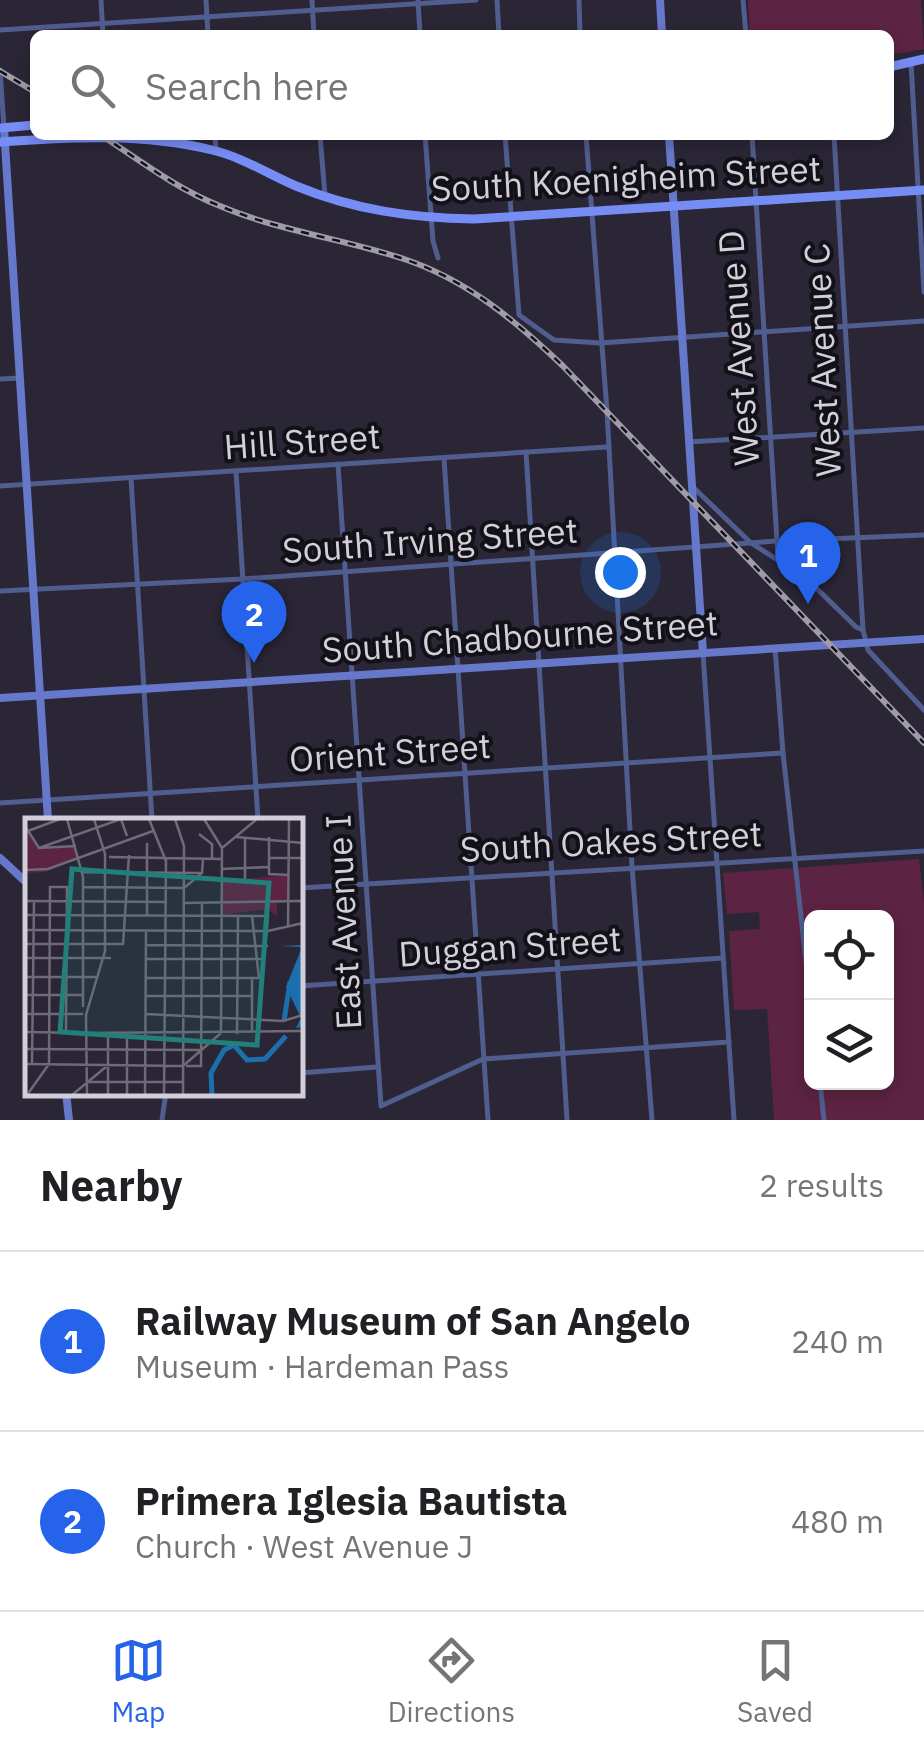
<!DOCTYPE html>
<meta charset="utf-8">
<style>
:root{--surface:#fff;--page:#f2f2f2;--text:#202124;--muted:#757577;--line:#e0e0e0;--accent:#2563eb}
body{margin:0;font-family:"IBM Plex Sans",sans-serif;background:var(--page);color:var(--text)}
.controls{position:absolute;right:30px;bottom:30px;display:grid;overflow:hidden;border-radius:15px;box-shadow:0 5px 15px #0003}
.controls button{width:90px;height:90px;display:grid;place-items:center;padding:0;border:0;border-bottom:2px solid var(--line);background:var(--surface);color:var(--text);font:50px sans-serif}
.you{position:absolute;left:620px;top:572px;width:35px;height:35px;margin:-25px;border:8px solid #fff;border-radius:50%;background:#1a73e8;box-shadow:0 0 0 15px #1a73e833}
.badge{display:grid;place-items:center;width:65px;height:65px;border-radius:50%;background:var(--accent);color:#fff;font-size:32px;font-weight:700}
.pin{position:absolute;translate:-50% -82px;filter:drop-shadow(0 2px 5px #0008)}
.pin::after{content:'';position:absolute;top:52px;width:35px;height:30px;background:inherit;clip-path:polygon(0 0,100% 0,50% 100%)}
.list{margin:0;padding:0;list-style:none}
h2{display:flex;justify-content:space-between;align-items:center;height:130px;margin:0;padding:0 40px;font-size:42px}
h2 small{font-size:32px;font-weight:400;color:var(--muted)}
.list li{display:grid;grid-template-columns:65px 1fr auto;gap:30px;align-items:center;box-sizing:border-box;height:180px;padding:0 40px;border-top:2px solid var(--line)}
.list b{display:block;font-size:38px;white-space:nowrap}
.list p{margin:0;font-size:32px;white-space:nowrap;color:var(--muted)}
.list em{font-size:32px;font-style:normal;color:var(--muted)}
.icon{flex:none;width:55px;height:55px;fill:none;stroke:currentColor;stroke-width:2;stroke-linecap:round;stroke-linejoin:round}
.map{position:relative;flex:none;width:924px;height:1120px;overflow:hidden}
.search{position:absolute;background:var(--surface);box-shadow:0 5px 15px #0003;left:30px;right:30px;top:30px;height:110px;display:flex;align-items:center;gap:25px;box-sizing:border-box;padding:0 35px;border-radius:15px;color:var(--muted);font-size:38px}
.sheet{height:490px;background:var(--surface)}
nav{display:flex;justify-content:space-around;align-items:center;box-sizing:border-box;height:140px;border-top:2px solid var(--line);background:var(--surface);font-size:28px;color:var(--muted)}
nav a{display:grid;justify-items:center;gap:5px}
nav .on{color:var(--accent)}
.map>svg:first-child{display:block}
.green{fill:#5d2342;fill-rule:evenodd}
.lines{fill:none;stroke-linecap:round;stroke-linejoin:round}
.street{stroke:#505d8f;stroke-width:5}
.secondary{stroke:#6678c9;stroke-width:8}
.primary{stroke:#778df6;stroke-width:9}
.rail-casing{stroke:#9f9ca8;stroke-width:6}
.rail{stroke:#131118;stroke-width:2.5;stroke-dasharray:8;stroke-linecap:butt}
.labels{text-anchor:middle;stroke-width:8;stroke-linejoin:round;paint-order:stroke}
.street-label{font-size:35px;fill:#d2cfda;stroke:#131118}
.inset-river{fill:none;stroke:#1c6fad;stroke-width:5}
.inset-road{fill:none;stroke:#6e6a78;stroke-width:2.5}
.view{fill:#227f79;fill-opacity:0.15;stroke:#227f79;stroke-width:5}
.inset-edge{fill:none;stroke:#d2cfda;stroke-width:5}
</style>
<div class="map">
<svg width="924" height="1120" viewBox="0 0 924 1120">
<rect width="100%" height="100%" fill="#2b2636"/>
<g class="green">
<polygon points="748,0 921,0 924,49 889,55 889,35 750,35"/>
<path d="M919,859l5,43v218h-150l-7,-111 -33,1 -5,-79 31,-2 -1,-17 -32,2 -4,-41zM812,918h74v164h-74z"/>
</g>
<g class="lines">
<g class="street">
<polyline points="101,0 103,35"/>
<polyline points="206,0 208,35"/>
<polyline points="312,0 314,35"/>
<polyline points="418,0 420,35"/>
<polyline points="497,0 499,35"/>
<polyline points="579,0 580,35"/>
<polyline points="743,0 746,35"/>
<polyline points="0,30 476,0"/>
<polyline points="911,63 924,292"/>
<polyline points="0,70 4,128"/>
<polyline points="215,135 216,151"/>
<polyline points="320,135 325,196"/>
<polyline points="425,135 433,241 438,258"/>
<polyline points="505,135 519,315 554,340 600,343 924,321"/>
<polyline points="586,135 607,411 632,867 652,1120"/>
<polyline points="752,135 778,558"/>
<polyline points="834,135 863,630 868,650 924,710"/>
<polyline points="0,379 20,378"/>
<polyline points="689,442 924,428"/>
<polyline points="526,452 567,1120"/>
<polyline points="444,458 488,1120"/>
<polyline points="338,464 381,1106 483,1059 729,1042"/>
<polyline points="236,471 258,820"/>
<polyline points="131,478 152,820"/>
<polyline points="0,486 607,447"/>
<polyline points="694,488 751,543 806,578 856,627 863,630"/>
<polyline points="0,591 243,579 777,541 924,535"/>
<polyline points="775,648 783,753 812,1016"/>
<polyline points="703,653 734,1120"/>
<polyline points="0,803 783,753"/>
<polyline points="300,888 924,851"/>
<polyline points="300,986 723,958"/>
<polyline points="300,1073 377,1067"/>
<polyline points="820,1082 824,1120"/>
<polyline points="162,1120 166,1092"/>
</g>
<g class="secondary">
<polyline points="660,0 662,35"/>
<polyline points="4,128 48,820"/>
<polyline points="669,135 703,653"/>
<polyline points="0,698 924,639"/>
<polyline points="0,858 28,884"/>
<polyline points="66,1092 69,1120"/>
</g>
<g class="primary">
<polyline points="889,67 924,59"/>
<polyline points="0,128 35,125"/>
<path d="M0,142c70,-5 143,-9 212,8 30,7 56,24 84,36 58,24 116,32 178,33l450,-29"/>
</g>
<g class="rail-casing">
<g id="rail">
<polyline points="0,71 35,92"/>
<path d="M101,135c38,25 76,54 119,71 59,25 124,33 184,53 63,21 112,62 159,107l361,377"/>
</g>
</g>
<use href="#rail" class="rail"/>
</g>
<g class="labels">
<g class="street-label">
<text transform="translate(626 179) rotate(-3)" y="12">South Koenigheim Street</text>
<text transform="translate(739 348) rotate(-94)" y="12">West Avenue D</text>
<text transform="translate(823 360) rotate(-93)" y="12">West Avenue C</text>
<text transform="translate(302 442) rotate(-4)" y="12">Hill Street</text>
<text transform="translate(430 541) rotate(-4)" y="12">South Irving Street</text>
<text transform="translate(520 637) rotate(-4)" y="12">South Chadbourne Street</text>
<text transform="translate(390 753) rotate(-4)" y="12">Orient Street</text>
<text transform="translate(611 842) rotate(-3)" y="12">South Oakes Street</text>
<text transform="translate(344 922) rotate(-93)" y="12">East Avenue I</text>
<text transform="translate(510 947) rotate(-4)" y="12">Duggan Street</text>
</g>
</g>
<g transform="translate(25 818)">
<rect width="278" height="278" fill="#2b2636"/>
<path d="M0,10l13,20 35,-1 5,10 -32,15 -21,1zM263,57v25h-11v16l-9,-7 -45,6v-34z" fill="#5d2342"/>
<path d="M277,127v82l-6,1 5,-10 -15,-31 16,-40 -22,-1z" fill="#1c6fad"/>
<path class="inset-river" d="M259,203l6,-39M187,277l-1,-22 13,-23 10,-5 13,15 18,-1 21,-23"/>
<path class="inset-road" d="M42,1l16,58v130M124,1l17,42 -2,234M150,1l9,27 -1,249M179,1l18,29M0,8l14,22 37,-2M3,13l32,-12M174,16l13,10v15M211,19l67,6M220,19v42M244,19v37l20,1M14,30l82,-29 6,17M197,30l34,-28M84,39l113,2M244,40h34M196,51l48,-2M0,52l23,-1 105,-38M58,54l118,1M59,69l100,1 18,-15 1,-14M0,83l142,1M159,85l119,-2M0,97l243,1 -4,43h-118M122,98v-73M263,108l1,-107M0,112l243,1 35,-8M0,126h98l6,-89M121,127l122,1M0,140h86M0,159h73M121,160h113l-7,-62M0,177h58M121,178h107M0,196h58M121,196l137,7 20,-6M0,214l58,1M196,214l1,-186M227,214v-54M58,215l220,-2M83,215v62M212,216l1,-118M0,231l177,1M0,246l158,2M7,246l2,-163M158,248l38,-33M161,248h15l1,-163M63,264h95M2,277l22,-31 1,-177h17l-1,145M47,277l35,-29M62,277l-1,-80 19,-64v-97l-11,-35M102,277v-62M120,277l1,-165"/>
<path class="view" d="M47,51l197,14 -12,162 -197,-13z"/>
<rect width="278" height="278" class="inset-edge"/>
</g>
</svg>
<div class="controls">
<button><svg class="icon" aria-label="locate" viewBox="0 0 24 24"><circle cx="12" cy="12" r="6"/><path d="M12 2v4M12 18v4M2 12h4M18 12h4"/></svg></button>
<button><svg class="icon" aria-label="layers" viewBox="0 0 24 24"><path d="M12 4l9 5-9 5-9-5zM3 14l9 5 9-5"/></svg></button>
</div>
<div class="you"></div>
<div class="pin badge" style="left:808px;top:604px">1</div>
<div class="pin badge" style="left:254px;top:663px">2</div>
<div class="search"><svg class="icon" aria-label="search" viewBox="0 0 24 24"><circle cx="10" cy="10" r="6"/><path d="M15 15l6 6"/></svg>Search here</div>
</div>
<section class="sheet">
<h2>Nearby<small>2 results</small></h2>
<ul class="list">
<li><span class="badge">1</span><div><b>Railway Museum of San Angelo</b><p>Museum · Hardeman Pass</p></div><em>240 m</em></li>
<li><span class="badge">2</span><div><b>Primera Iglesia Bautista</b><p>Church · West Avenue J</p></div><em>480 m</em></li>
</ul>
</section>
<nav>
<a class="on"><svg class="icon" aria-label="map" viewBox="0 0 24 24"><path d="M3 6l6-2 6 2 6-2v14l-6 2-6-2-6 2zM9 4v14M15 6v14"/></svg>Map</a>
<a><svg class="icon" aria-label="directions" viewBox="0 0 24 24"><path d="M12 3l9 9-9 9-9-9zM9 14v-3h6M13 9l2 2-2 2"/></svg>Directions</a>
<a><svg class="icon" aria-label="saved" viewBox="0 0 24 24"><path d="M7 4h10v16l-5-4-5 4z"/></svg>Saved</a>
</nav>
